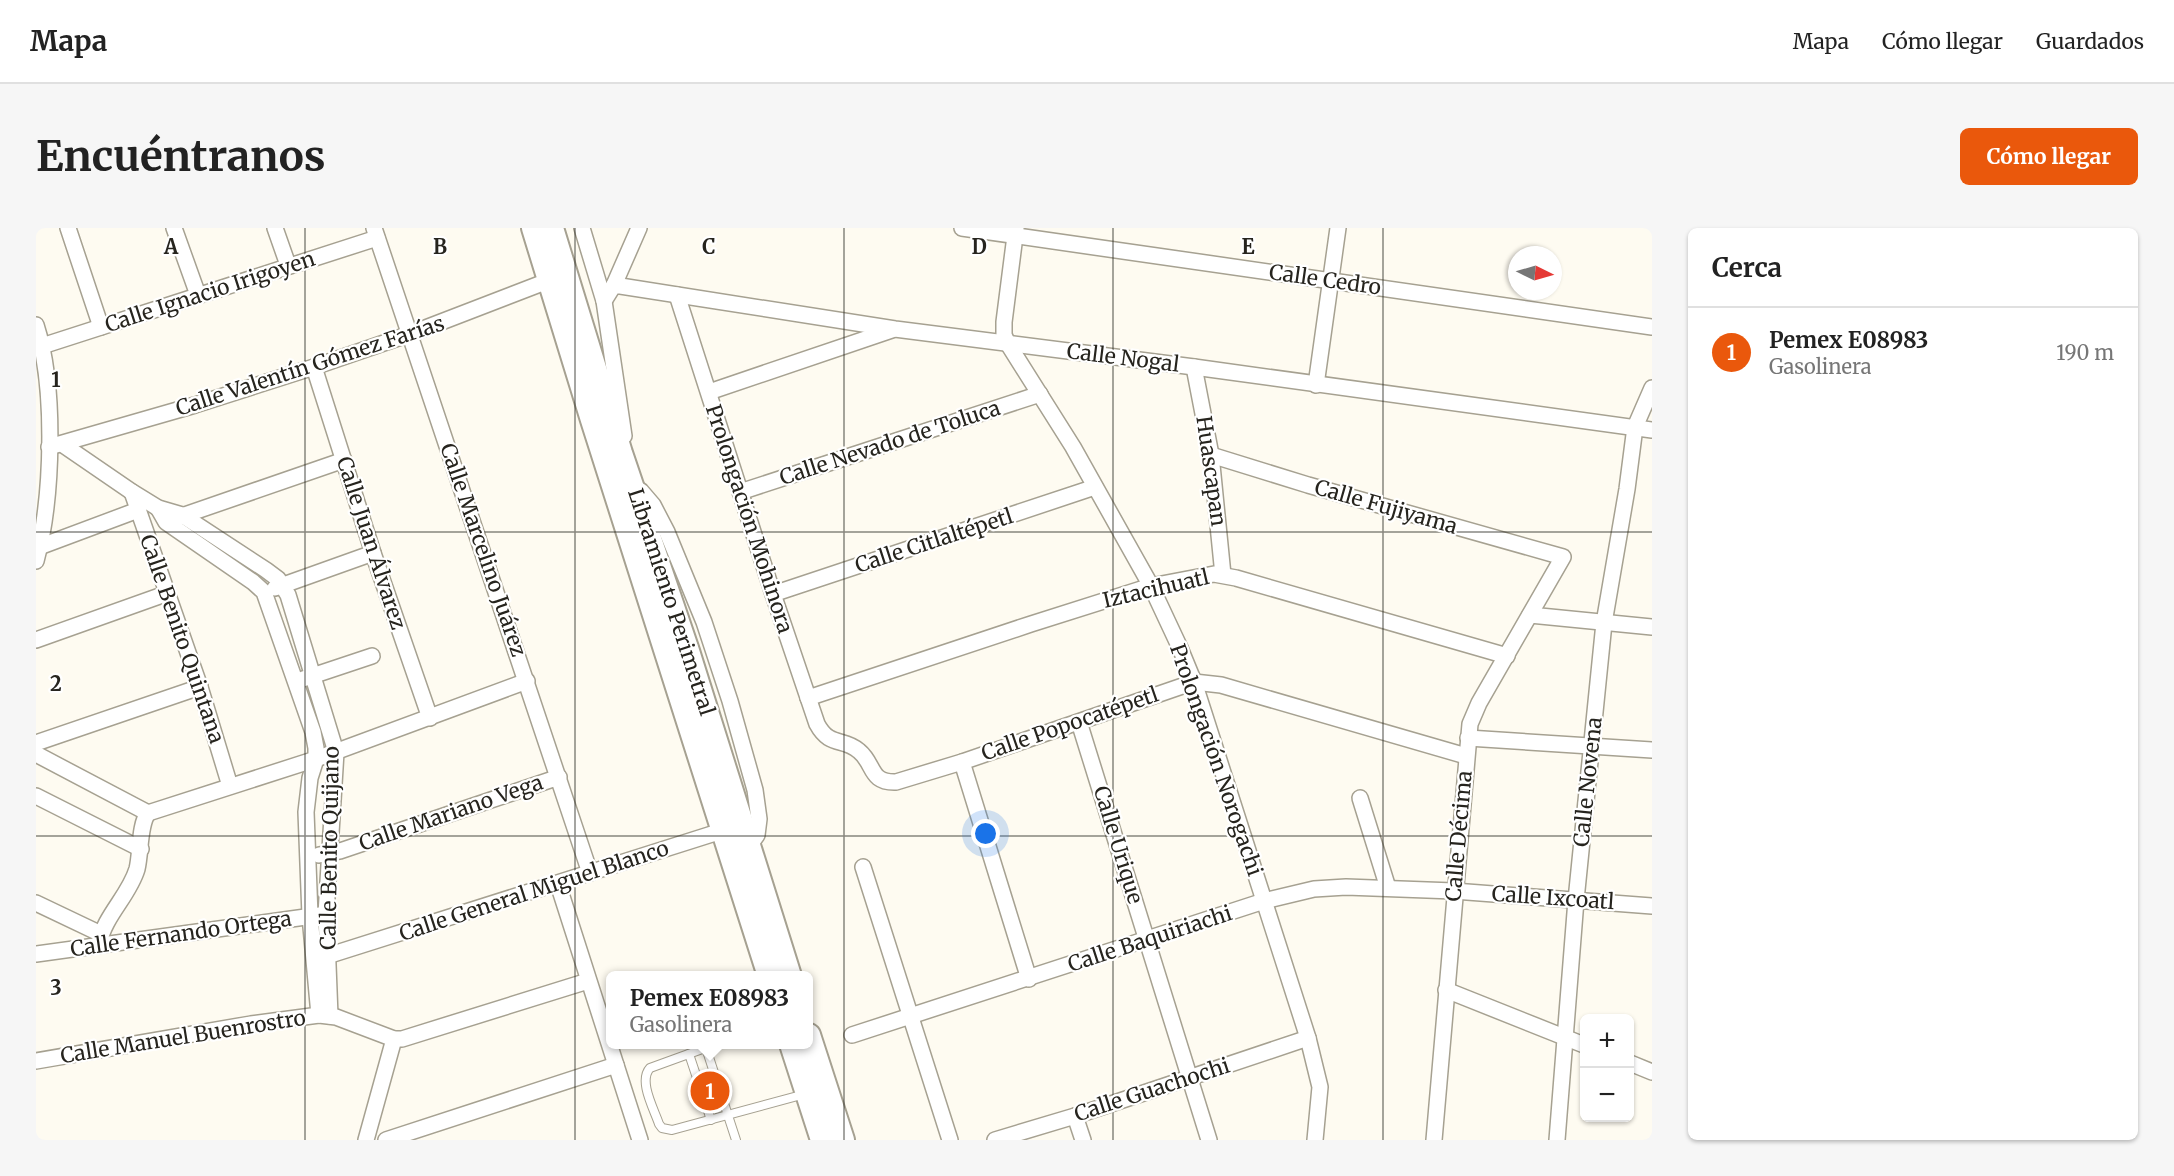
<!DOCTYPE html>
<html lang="es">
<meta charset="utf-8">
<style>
:root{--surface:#fff;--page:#f6f6f6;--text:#222;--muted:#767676;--line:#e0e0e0;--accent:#ea580c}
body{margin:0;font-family:Merriweather,serif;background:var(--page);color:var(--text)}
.controls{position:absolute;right:18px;bottom:18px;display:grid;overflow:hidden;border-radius:9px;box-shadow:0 2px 4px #0004}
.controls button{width:54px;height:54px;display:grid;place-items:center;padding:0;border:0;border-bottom:2px solid var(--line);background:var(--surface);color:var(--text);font:30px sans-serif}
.compass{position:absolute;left:1472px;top:18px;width:54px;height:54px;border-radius:50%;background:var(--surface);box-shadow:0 2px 4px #0004;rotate:95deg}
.you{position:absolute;left:950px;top:606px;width:21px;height:21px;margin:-15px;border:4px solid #fff;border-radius:50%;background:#1a73e8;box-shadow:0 0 0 9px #1a73e833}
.badge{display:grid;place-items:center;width:39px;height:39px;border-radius:50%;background:var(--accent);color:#fff;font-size:20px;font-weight:700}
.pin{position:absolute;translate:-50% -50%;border:3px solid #fff;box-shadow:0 2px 6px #0006}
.popup{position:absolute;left:570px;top:743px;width:207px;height:78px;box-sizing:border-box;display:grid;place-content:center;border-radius:9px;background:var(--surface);filter:drop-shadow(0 2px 4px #0005);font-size:20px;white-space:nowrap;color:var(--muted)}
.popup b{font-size:22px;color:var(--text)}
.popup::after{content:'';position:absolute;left:50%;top:100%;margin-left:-12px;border:12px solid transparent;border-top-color:var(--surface)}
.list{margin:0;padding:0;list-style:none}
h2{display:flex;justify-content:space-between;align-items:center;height:78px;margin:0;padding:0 24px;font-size:26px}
h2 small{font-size:20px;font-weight:400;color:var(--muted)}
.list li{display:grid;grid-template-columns:39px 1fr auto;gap:18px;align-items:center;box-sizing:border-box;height:90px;padding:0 24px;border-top:2px solid var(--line)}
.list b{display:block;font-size:22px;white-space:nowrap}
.list p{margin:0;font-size:20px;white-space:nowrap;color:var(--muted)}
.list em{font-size:20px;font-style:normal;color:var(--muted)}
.map{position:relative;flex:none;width:1616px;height:912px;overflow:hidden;border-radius:9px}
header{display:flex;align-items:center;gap:36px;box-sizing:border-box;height:84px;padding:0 30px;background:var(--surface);border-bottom:2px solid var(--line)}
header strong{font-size:28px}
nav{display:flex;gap:33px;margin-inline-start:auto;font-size:21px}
.intro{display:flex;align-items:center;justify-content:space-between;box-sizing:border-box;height:144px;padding:0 36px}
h1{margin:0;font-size:42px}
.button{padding:15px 27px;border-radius:9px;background:var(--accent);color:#fff;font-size:21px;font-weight:700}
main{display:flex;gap:36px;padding:0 36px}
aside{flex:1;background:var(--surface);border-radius:9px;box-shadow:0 2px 4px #0004}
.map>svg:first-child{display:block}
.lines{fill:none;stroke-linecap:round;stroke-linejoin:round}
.lane-casing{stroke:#a6a191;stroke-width:10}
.street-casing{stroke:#a6a191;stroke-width:18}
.primary-casing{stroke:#a6a191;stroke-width:26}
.lane{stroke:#fff;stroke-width:8}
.street{stroke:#fff;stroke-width:15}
.primary{stroke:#fff;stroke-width:22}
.grid{fill:none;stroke:#26241e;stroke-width:1.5;stroke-opacity:0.55}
.labels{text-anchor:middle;stroke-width:4.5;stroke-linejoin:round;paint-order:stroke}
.street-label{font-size:21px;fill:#26241e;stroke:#fff}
.grid-label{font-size:20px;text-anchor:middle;font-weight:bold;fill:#26241e;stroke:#fff;stroke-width:4.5;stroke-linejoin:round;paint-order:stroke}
</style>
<header>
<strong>Mapa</strong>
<nav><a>Mapa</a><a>Cómo llegar</a><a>Guardados</a></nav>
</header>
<div class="intro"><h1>Encuéntranos</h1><a class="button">Cómo llegar</a></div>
<main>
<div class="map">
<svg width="1616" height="912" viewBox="0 0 1616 912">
<rect width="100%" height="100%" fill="#fefbf1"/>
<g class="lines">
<g class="lane-casing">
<g id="lane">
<path d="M680,816l-66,24c-12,13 4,41 9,56l3,4 10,2 133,-36"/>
<polyline points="670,820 700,912"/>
<polyline points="653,826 675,892"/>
</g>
</g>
<g class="street-casing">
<g id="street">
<polyline points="32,0 65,99"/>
<polyline points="138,0 162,67"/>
<polyline points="239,0 252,37"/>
<polyline points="338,0 554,645"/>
<polyline points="546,0 568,73 588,208"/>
<polyline points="926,0 1616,99"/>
<polyline points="980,0 968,94 968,107 972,116 1037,219 1115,358 1144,420 1158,454 1272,810 1284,859 1279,912"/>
<polyline points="578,57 603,0"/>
<path d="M641,67l96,299 44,130c13,24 26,13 42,27 16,13 10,32 37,31l66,-20 232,-80 27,3 245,71"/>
<polyline points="568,73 578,57 859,101 1158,139 1616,202"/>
<path d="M0,97c20,62 17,172 0,236"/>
<polyline points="6,118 341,10"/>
<polyline points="278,139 337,325 394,490"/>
<polyline points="1158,139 1175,227 1187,347"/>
<polyline points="1280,157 1302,0"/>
<polyline points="673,164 856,102"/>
<polyline points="26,216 96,264 122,280 146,287 230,342 242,351 252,367 300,524 290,686 294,788"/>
<polyline points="13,219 159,177 278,139 374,106 522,49"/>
<polyline points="1175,227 1272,257 1527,329 1443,475 1434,496 1398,912"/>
<polyline points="597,258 605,263 617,277 631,304 668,394 694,473 719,562 723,591 721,607 713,618"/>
<polyline points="96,264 164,459 194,558"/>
<polyline points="704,264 1004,166"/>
<polyline points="122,280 130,294 217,354 228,364 277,504 280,520 280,531 274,550 270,584 274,688 283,787"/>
<polyline points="140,290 308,232"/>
<polyline points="3,319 102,282"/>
<polyline points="239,360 337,325"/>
<polyline points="737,366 1059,259"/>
<polyline points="1494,387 1616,399"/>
<polyline points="0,412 132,365"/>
<polyline points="267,451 336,428"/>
<polyline points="772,470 995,396 1115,358 1178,346 1200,350 1471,428"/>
<polyline points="1043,494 1173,912"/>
<polyline points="1432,510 1616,522"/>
<polyline points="0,515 164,459"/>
<polyline points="0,526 112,585"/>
<polyline points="926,534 993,751"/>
<polyline points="0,568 105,621"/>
<polyline points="1324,570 1352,660"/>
<polyline points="112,585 280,531 491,453"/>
<polyline points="283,627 304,623 523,549"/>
<polyline points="827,639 914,912"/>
<polyline points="522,656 604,912"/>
<polyline points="0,675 65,706"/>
<path d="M63,716c5,-28 30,-48 38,-75 4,-16 2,-44 11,-56"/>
<polyline points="0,726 284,687"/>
<polyline points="291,728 695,600"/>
<polyline points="1410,762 1548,817"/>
<polyline points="816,807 1228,673 1278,661 1310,659 1418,663 1616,678"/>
<polyline points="0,833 215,796 283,787 300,789 358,811 366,811 552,753"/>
<polyline points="1594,835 1616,844"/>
<polyline points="1039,888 1047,912"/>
<polyline points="330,912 358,811"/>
<polyline points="350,912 580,837"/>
<polyline points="959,912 1039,888 1272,810"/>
<polyline points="1521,912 1540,672 1568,395 1591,261 1599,199 1616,160"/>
</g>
</g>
<g class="primary-casing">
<g id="primary">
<polyline points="497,0 556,192 733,748"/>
<polyline points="516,0 585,225 652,423 754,748"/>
<polyline points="773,807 807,912"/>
<polyline points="755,816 786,912"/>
</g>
</g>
<use href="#lane" class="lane"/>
<use href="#street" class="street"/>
<use href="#primary" class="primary"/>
</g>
<path class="grid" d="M269,0v912M539,0v912M808,0v912M1077,0v912M1347,0v912M0,304h1616M0,608h1616"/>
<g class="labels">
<g class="street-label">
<text transform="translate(1289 52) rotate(8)" y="7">Calle Cedro</text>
<text transform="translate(174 64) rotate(-18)" y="7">Calle Ignacio Irigoyen</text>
<text transform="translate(1087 130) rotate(7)" y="7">Calle Nogal</text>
<text transform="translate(274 138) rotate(-18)" y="7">Calle Valentín Gómez Farías</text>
<text transform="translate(854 215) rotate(-18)" y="7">Calle Nevado de Toluca</text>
<text transform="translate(1175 243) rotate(82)" y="7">Huascapan</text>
<text transform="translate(1350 279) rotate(16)" y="7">Calle Fujiyama</text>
<text transform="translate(713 291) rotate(72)" y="7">Prolongación Mohinora</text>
<text transform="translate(898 313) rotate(-18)" y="7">Calle Citlaltépetl</text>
<text transform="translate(335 315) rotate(72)" y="7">Calle Juan Álvarez</text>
<text transform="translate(447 322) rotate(71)" y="7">Calle Marcelino Juárez</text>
<text transform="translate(1120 361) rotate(-13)" y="7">Iztacihuatl</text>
<text transform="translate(635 374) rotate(72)" y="7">Libramiento Perimetral</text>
<text transform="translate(146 411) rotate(71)" y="7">Calle Benito Quintana</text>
<text transform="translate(1034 496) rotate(-19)" y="7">Calle Popocatépetl</text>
<text transform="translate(1180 532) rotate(71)" y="7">Prolongación Norogachi</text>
<text transform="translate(1552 554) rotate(-84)" y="7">Calle Novena</text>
<text transform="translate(415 585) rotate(-19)" y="7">Calle Mariano Vega</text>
<text transform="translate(1423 608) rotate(-85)" y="7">Calle Décima</text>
<text transform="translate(1082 617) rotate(73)" y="7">Calle Urique</text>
<text transform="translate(294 620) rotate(-89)" y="7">Calle Benito Quijano</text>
<text transform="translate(498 663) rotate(-18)" y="7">Calle General Miguel Blanco</text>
<text transform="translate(1517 670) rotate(4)" y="7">Calle Ixcoatl</text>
<text transform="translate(145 706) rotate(-8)" y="7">Calle Fernando Ortega</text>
<text transform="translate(1114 711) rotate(-18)" y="7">Calle Baquiriachi</text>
<text transform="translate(147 809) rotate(-9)" y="7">Calle Manuel Buenrostro</text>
<text transform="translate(1116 862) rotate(-18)" y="7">Calle Guachochi</text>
</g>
</g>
<g class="grid-label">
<text x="135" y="26">A</text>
<text x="404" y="26">B</text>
<text x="673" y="26">C</text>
<text x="943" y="26">D</text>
<text x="1212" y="26">E</text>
<text x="20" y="159">1</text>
<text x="20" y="463">2</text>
<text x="20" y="767">3</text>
</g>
</svg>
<div class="controls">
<button>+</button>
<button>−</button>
</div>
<svg class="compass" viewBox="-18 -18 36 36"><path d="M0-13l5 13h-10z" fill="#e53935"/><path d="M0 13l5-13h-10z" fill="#767676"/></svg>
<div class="you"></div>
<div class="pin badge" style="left:674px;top:863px">1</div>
<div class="popup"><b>Pemex E08983</b>Gasolinera</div>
</div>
<aside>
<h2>Cerca<small></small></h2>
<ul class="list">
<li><span class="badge">1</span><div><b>Pemex E08983</b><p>Gasolinera</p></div><em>190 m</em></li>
</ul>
</aside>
</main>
